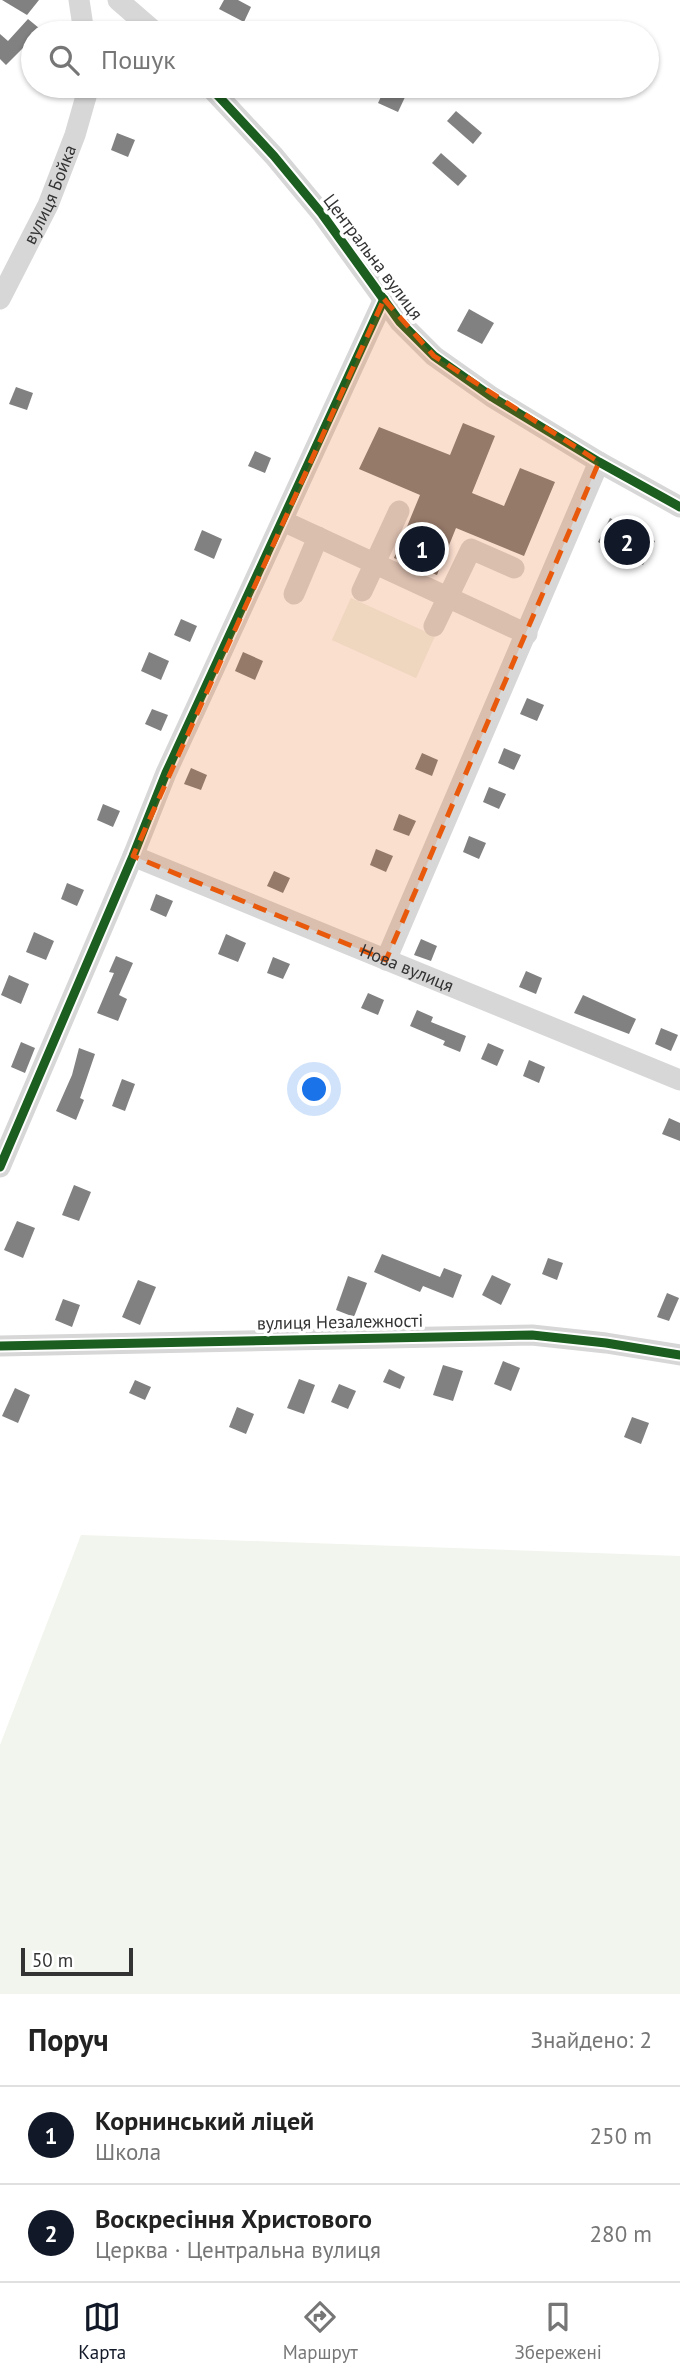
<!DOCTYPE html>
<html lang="uk">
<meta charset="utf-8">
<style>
:root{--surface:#fff;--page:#f6f6f6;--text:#222;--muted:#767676;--line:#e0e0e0;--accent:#111827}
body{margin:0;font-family:"PT Sans",sans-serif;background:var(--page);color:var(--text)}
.scale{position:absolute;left:21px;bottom:18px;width:112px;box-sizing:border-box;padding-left:7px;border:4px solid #333;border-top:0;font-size:19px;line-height:24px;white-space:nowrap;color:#333;-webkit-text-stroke:5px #fff;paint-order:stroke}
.you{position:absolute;left:315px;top:1090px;width:24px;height:24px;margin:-18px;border:5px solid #fff;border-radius:50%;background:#1a73e8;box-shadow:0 0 0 10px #1a73e833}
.badge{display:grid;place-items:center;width:46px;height:46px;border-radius:50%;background:var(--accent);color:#fff;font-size:23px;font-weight:700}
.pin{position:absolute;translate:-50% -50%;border:4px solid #fff;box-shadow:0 2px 7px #0006}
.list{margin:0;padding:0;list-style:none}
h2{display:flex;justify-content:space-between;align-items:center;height:91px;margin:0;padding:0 28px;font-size:30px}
h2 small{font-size:23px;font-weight:400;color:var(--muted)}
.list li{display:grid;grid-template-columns:46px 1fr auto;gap:21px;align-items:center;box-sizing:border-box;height:98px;padding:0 28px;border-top:2px solid var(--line)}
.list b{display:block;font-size:26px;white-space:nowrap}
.list p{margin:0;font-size:23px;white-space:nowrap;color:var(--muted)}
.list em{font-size:23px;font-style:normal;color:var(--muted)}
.icon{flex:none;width:38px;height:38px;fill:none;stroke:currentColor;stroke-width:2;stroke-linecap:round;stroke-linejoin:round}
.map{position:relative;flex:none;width:680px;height:1994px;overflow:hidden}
.search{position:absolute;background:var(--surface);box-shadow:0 2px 5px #0004;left:21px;right:21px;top:21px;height:77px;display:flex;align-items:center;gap:18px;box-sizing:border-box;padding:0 24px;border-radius:38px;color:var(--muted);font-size:26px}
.sheet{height:287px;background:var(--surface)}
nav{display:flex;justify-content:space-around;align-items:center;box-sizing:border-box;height:98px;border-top:2px solid var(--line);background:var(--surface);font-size:19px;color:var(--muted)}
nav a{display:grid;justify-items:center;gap:4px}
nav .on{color:var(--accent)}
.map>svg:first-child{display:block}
.green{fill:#f1f5ed}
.building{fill:#818181}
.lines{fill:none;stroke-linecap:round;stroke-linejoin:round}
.minor{stroke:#d7d7d7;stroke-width:21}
.cycleway-casing{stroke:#fff;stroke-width:13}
.cycleway{stroke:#1b5e20;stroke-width:9}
.marked{fill:#e8590c;fill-opacity:0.2;stroke:#e8590c;stroke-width:5;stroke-dasharray:14 9;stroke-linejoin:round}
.labels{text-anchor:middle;stroke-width:7;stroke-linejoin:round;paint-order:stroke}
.street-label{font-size:18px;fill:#333;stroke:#fff}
</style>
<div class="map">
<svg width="680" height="1994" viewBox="0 0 680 1994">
<rect width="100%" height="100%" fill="#fff"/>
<g class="green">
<polygon points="351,598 435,636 416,678 332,640"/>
<polygon points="81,1535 680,1556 680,1994 0,1994 0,1745"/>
</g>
<g class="building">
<polygon points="2,0 39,0 27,15"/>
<polygon points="224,0 238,0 251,7 244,22 219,9"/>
<polygon points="28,19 45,33 33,33 33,38 6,65 0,59 0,34 8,41"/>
<polygon points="386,86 406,95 398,112 378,103"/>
<polygon points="456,111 482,133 473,144 447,121"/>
<polygon points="117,133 135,140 128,157 111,150"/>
<polygon points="441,153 467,176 458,186 432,163"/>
<polygon points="469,309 494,323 482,344 457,331"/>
<polygon points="16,387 33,393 27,410 9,404"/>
<polygon points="463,423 495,436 472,493 504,506 520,468 555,482 524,556 456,528 437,575 394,558 420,495 359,469 379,427 450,455"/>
<polygon points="255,451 271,458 265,473 248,466"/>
<polygon points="610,518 655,541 643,565 598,542"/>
<polygon points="202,530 222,539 214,559 194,550"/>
<polygon points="181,619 197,626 190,642 174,635"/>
<polygon points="149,652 169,661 161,680 141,671"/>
<polygon points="243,652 263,661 255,680 235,671"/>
<polygon points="527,698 544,705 537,721 520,714"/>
<polygon points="152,709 168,715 161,731 145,724"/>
<polygon points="504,748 521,755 514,770 498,763"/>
<polygon points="422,753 438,760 432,776 415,769"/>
<polygon points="191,768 207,775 201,790 184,784"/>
<polygon points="489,787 506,794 499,809 483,802"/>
<polygon points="103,804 120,811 113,827 97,820"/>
<polygon points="399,814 416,821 409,836 393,830"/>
<polygon points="469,836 486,843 479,859 463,852"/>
<polygon points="376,849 393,856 386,872 370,865"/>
<polygon points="274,871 290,878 283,893 267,886"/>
<polygon points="67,883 84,890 77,906 61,899"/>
<polygon points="156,894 173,901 166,917 150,910"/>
<polygon points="34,932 54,941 46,960 26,952"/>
<polygon points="226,934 246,943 238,962 218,954"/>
<polygon points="421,939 437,946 431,961 414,955"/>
<polygon points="116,956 133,963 119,995 127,999 118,1021 97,1013 114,973 109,972"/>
<polygon points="273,957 290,964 283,979 267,973"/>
<polygon points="526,971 542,978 536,994 519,987"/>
<polygon points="9,975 29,984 21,1004 1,995"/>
<polygon points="368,993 384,1000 378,1015 361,1008"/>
<polygon points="583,995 636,1019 629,1034 574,1013"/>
<polygon points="417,1010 433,1017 431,1022 466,1036 460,1052 443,1045 445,1041 410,1026"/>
<polygon points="661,1028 678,1035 671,1051 655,1044"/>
<polygon points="21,1042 35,1048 25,1073 11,1067"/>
<polygon points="488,1043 504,1050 497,1066 481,1059"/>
<polygon points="79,1048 95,1054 80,1098 84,1100 76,1120 56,1111 72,1075"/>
<polygon points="529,1060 545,1067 539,1083 523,1076"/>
<polygon points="122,1079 135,1084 125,1111 112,1106"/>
<polygon points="669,1118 680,1123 680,1141 662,1134"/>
<polygon points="74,1185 91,1192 79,1221 62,1215"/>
<polygon points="17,1221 35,1228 23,1258 4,1250"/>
<polygon points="382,1254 440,1277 444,1268 462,1275 453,1298 423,1286 420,1292 374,1272"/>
<polygon points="548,1258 563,1263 557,1280 542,1274"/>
<polygon points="492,1275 511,1284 501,1305 482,1295"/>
<polygon points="348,1276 367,1283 354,1317 336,1310"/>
<polygon points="138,1280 156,1287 140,1325 122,1317"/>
<polygon points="667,1293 679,1298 669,1321 657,1317"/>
<polygon points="63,1299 80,1305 72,1327 55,1320"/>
<polygon points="503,1361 520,1368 511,1391 494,1384"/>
<polygon points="443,1365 463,1371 453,1401 433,1395"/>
<polygon points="389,1369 405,1377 400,1389 383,1382"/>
<polygon points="299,1379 315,1385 304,1414 287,1408"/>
<polygon points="135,1380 151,1387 145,1400 129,1393"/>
<polygon points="339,1384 356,1391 348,1409 331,1402"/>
<polygon points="15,1388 30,1395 18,1423 2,1416"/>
<polygon points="237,1407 254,1414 246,1434 229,1427"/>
<polygon points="632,1417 649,1423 641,1444 624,1437"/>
</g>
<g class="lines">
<g class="minor">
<polyline points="79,0 84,33"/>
<polyline points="118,0 156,33"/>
<polyline points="209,86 274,156 322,214 400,322 434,356 492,397 599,462 680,507"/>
<path id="s1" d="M0,299l48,-94 27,-70 14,-49"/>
<polyline points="283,521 527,634"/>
<polyline points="362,591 399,511"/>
<polyline points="294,594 318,537"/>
<polyline points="434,626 471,549 514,568"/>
<path id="s2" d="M133,856l547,224"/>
<polyline points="386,960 599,462"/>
<polyline points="0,1167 133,856 166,773 384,299"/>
<polyline points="0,1346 532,1335 606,1343 680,1355"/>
</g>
<g class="cycleway-casing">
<g id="cycleway">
<polyline points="209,86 274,156 322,214 400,322 434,356 492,397 599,462 680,507"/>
<polyline points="0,1167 133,856 166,773 384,299"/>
<polyline points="0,1346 532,1335 606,1343 680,1355"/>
</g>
</g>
<use href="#cycleway" class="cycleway"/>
</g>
<path class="marked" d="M384,299l50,57 165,106 -213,498 -253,-104z"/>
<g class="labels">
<g class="street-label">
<text dy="6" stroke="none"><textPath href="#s1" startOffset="116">вулиця Бойка</textPath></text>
<text transform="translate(373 257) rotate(53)" y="6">Центральна вулиця</text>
<text dy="6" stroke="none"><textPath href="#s2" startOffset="296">Нова вулиця</textPath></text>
<text transform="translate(340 1322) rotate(-1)" y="6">вулиця Незалежності</text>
</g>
</g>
</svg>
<div class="scale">50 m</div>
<div class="you"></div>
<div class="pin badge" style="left:422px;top:549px">1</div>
<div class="pin badge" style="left:627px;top:542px">2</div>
<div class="search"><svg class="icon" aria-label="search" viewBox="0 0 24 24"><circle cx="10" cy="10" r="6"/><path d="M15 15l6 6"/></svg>Пошук</div>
</div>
<section class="sheet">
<h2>Поруч<small>Знайдено: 2</small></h2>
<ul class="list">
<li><span class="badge">1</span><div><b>Корнинський ліцей</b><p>Школа</p></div><em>250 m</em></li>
<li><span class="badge">2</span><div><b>Воскресіння Христового</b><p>Церква · Центральна вулиця</p></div><em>280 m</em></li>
</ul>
</section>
<nav>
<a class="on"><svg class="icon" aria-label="map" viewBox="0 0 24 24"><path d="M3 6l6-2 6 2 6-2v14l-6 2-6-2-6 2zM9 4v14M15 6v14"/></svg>Карта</a>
<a><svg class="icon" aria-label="directions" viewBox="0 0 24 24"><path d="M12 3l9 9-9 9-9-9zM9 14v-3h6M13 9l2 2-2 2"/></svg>Маршрут</a>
<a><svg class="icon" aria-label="saved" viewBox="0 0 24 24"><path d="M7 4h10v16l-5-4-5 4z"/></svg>Збережені</a>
</nav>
